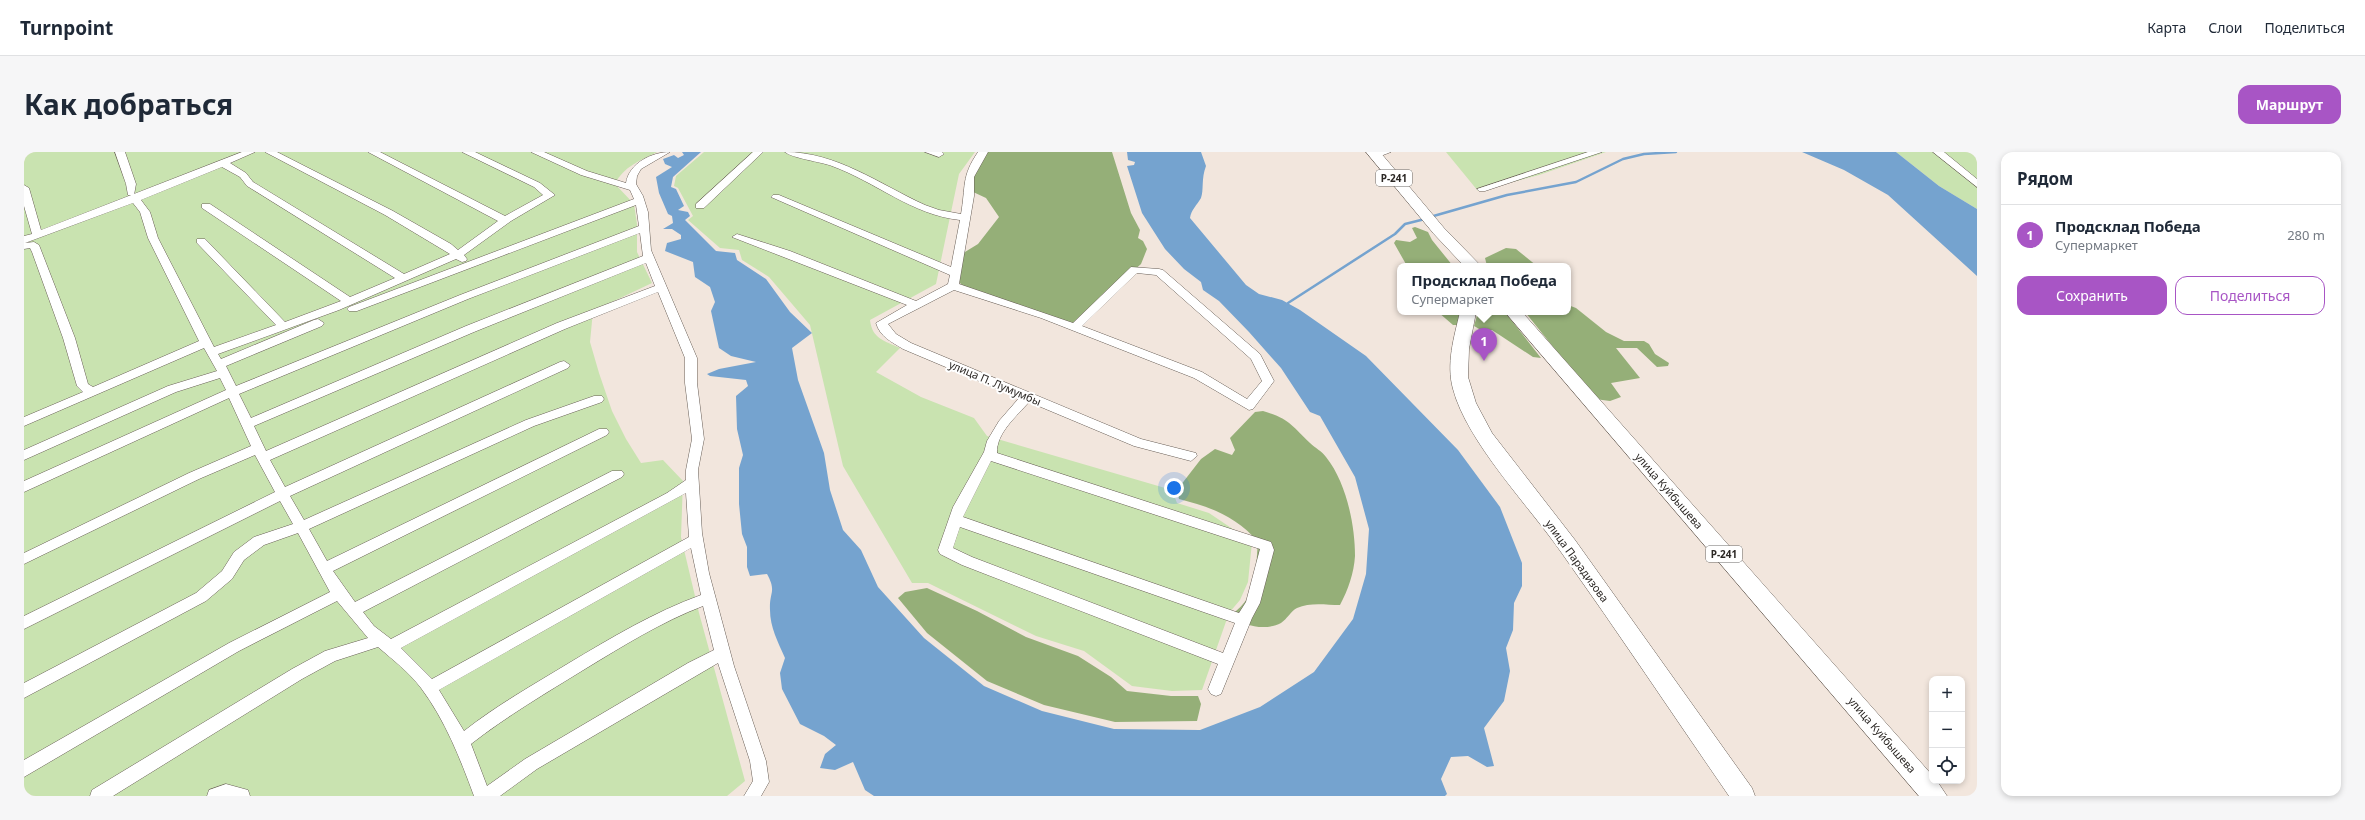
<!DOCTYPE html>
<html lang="ru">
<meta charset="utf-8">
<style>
:root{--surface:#fff;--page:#f6f6f7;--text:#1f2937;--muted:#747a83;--line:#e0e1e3;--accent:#a855c5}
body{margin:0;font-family:"Noto Sans",sans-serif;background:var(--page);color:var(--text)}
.controls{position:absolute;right:12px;bottom:12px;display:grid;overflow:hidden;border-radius:8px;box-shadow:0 2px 6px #0003}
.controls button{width:36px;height:36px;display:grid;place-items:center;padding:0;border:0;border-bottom:1px solid var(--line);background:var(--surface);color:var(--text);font:20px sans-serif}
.you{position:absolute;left:1150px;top:336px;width:14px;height:14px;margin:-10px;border:3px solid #fff;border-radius:50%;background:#1a73e8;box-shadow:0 0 0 6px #1a73e833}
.badge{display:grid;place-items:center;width:26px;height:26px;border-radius:50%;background:var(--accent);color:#fff;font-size:13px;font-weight:700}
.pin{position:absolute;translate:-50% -33px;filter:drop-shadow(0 1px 2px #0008)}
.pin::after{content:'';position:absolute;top:21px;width:14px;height:12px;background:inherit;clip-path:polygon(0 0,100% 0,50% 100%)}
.popup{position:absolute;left:1373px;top:111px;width:174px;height:52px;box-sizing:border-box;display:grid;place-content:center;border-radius:8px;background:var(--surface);filter:drop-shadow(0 1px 3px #0005);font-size:13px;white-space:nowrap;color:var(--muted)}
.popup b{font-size:15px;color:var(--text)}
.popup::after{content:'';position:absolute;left:50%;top:100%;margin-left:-8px;border:8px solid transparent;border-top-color:var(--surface)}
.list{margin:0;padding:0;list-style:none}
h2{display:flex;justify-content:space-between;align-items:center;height:52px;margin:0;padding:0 16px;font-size:17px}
h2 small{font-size:13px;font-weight:400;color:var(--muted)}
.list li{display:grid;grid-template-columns:26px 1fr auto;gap:12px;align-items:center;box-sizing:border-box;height:60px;padding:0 16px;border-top:1px solid var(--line)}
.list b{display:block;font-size:15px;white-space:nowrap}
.list p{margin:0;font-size:13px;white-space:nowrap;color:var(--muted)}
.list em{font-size:13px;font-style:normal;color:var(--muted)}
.actions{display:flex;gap:8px;padding:12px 16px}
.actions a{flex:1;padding:9px 0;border:1px solid var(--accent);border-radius:12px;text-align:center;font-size:14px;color:var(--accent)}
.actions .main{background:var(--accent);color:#fff}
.icon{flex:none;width:22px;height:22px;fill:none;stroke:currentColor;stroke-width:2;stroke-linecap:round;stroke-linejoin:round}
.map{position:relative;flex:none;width:1953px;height:644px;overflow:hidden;border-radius:12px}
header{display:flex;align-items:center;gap:24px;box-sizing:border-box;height:56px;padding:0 20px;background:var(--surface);border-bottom:1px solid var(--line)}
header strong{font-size:19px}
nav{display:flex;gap:22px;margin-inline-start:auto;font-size:14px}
.intro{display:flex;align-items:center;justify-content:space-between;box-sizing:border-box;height:96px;padding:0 24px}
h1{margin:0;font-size:28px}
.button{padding:10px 18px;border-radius:12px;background:var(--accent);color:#fff;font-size:14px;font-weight:700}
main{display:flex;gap:24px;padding:0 24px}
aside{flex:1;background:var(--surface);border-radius:12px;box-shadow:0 2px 6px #0003}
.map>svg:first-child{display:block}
.green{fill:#c9e3b0}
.forest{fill:#95af78}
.water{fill:#75a3cf}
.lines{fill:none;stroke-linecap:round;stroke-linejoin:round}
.stream{stroke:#75a3cf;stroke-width:2.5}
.minor-casing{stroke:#685e56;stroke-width:1}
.highway-casing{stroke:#685e56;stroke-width:1}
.minor{fill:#fff;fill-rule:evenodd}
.highway{fill:#fff;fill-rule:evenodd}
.labels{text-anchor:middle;stroke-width:4;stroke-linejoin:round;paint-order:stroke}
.shield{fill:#fff;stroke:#6b6866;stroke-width:1}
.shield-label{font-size:10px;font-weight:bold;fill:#2b2724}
.street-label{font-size:11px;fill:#2b2724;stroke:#fff}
</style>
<header>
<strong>Turnpoint</strong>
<nav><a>Карта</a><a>Слои</a><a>Поделиться</a></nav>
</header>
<div class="intro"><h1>Как добраться</h1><a class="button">Маршрут</a></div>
<main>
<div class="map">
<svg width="1953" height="644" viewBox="0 0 1953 644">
<rect width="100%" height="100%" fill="#f2e6dd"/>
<g class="green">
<path d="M0,0h633c-17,9 -33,14 -42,32l19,20 3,20v28l15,31 -59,28 -3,31 9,31 13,38 14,28 15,24 22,-3 20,21 -2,56 18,76 46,168 -18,15h-703z"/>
<path d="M680,0h271l-16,22 -23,110 -66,36c2,19 15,21 30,28l-24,24 45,25 53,21 13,18 185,54 5,13 32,10 43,29 -4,40 -8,18 -11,13 -27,77 -30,1 -40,-5 -48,-35 -48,-15 -108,-53h-16l-69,-117 -33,-141 -41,-48 -27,-17 -3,-10 -19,-2 -32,-28 5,-4 -15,-28 -4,-2 2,-10z"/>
<polygon points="1422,0 1582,0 1515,23 1454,39"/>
<polygon points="1872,0 1953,0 1953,57 1915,34"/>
</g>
<g class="forest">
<polygon points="961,0 1088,0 1107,61 1116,78 1114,86 1119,89 1123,97 1117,112 1051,172 939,134 933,128 936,103 954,92 975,65 962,46 947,39 947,26"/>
<polygon points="1391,75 1404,80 1408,88 1429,114 1383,114 1370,91 1372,88 1386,90 1393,86 1388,76"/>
<polygon points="1482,96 1492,97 1513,114 1463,114 1461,106"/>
<polygon points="1544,153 1552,156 1582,180 1600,189 1620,189 1625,192 1631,202 1645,211 1644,214 1633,215 1613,196 1592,196 1616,226 1587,231 1597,245 1586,249 1571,247 1501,160 1544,160"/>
<polygon points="1414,160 1434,160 1436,164 1434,173 1429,173"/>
<polygon points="1454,160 1481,160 1517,206 1509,205 1468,178 1457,178 1450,174"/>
<path d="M1239,259c27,8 28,14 47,32 5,5 12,8 16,14 20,25 29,67 29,99 -1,17 -7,34 -15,49 -14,0 -30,-3 -43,3 -6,3 -10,11 -16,15 -15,8 -38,4 -49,-9 27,-19 23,-42 26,-72 -21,-25 -47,-35 -79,-43l-2,-9 24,-31 14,-10 17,6 3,-5 -5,-12 25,-26z"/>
<polygon points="903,436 953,459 1002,485 1054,504 1087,525 1103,539 1147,544 1174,544 1177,552 1173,569 1091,570 1020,553 963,529 903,481 874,446 881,440"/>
</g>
<g class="water">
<path d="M658,0h19l-28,25 -2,10 5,2 8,17 -6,4 10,2 2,4 -5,4 31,31 19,2 2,7 29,19 24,33 22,21 -20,15 6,32 26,73 6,37 13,40 18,20 17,37 46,51 60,48 58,25 72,18 86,1 60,-23 54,-35 39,-53 13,-45 3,-45 -14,-52 -35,-61 -10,-4 -29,-44 -32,-36 -30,-31 -16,-11 -2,-8 -17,-13 -19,-20 -23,-36 -15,-47 7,-1 1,-3 -7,-2 -1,-8h74l5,14c-5,13 -2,24 -5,32 -4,7 -10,12 -11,20l56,67 13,9 23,6 18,10 66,46 92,94 42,57 22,56v23l-8,17 -1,27 -7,18 4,23 -6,30 -20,27 10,38 -7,1 -19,-11 -17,1 -10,22 6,15 -2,2h-571l-9,-6 -12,-28 -18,8 -15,-2 5,-14 11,-9 -12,-9 -24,-12 -18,-35 -2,-16 5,-15c-7,-16 -15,-31 -15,-48 -1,-18 7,-18 -3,-36l-17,2 -3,-9v-20l-5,-13 -3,-30v-36l4,-13 -6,-26 -1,-33 12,-10 -2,-6 -36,-4 -3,-2 12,-5 37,-7 -25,-6 -12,-8 -8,-37 4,-9 -5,-15 -15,-10 -2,-15 -28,-11 2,-8 14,-4v-4l-9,-6h-9l10,-6 -1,-7 -4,-2 -9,-21 -3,-16 16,-10 -7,-3 -2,-5 11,-4 4,3 6,-3z"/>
<polygon points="1778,0 1872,0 1915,34 1953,57 1953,124 1864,43 1820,18"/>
</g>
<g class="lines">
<g class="stream">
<polyline points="1406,65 1483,43 1552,30 1599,7 1620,2 1652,0"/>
<polyline points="1264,151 1371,82 1381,72 1401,67"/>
</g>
<g class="minor-casing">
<g id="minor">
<polygon points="91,0 101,0 112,32 110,43 104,43 102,32"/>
<path d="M218,0h13l-25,11 16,10 7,9 151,92 46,-20 -65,-39 -120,-63h12l116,59 58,33 7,6 40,-29 -130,-69h12l125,64 38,-21 -9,-8 -72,-35h13l65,31 15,12 -44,26 -47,34 3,4 -1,2 -4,1 -6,-3 -117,51 -121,44 3,5 93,-39 4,-1 6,4 -2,3 -96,40 10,20 224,-91 179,-69 -3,-21 -279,106h-8l-2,-2 2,-2 285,-108 -4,-9 -49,-15 -50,-23h13l43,19 39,12c3,-20 26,-31 44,-31l-29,17 -4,7 -1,8 7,12 5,16 3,38 46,108v25l7,56 -6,31 4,63 7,40 25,93 32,95 3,21 -8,14h-17l9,-15 -3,-20 -32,-98 -181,106 -37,27h-26c-14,-38 -29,-76 -53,-108 -12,-16 -28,-28 -43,-41l-43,14 -33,18 -189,117h-23l2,-6 200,-121 33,-18 43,-13 -31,-37 -98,50 -215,126v-17l205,-117 101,-51 -32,-59 -34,12 -20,15 -12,19 -26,22 -182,97v-15l172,-90 26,-22 12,-19 20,-15 39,-13 -13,-23 -256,128v-13l251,-124 -20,-37 -56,24 -175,85v-11l165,-80 62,-27 -22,-48 -205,94v-11l202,-91 -6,-12 -44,14 -152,68v-10l144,-64 49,-15 -13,-23 -180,78v-9l59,-25 -6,-6 -14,-48 -31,-86 -2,-4 -6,1v-13l8,-2 -8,-28v-21l5,3 12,42zM198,15l18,10 7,9 148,92 -45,19 -140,-93h-8v4l139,93 -56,21 -80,-83h-8v4l79,82 -62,22 -56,-109 -8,-26 -9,-12zM109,51l7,9 8,26 51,103 -106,46 -5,-3 -13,-46 -36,-93 -5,-3 -9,1zM616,81l3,23 -177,70 -215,92 -12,-24 229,-95zM622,111l9,23 -98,37 -291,128 -12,-25 220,-94zM634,140l27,66v25l7,56 -6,31v10l-19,13 -276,146 -17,-13 -11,-14 259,-135 2,-3 -2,-3h-10l-257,131 -22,-31 274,-136 2,-3 -2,-3h-8l-272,132 -18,-32 225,-103 68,-24 2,-3 -2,-3h-8l-68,24 -222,100 -14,-24 278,-128 2,-3 -6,-4 -4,1 -275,125 -15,-27 295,-131zM662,341l3,44 -257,142 -31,-31zM667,396l10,47c-47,17 -90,43 -132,68 -36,22 -72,42 -105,68l-25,-41zM679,454l11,44 -26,13 -163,96 -38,27 -16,-42c36,-28 75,-51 114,-75 38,-23 76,-47 118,-63z"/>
<polygon points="729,0 739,0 680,56 672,56 672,52"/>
<path d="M761,0c52,0 94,32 140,53l14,5 22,4c5,-28 0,-37 17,-62h10l-14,25v19l-15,88 114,39 58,-56 28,2 4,1 97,84 14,27 -21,28 -4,1 -55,-32 -153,-60 -87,-28 -66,34 8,10 15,9 230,96 55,14 1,3 -6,5 -57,-15 -105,-44c-12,14 -33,31 -32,51l274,89 3,8 -14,53 -8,15 -31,76 -5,2 -5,-2 -3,-5 10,-25 -256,-99 -22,-11 -2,-4 15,-43 31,-55 3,-11 12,-20 20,-23 -116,-49c-11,-7 -23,-12 -27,-26l31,-18 -175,-68 5,-3 53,17 126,50 32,-17 2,-9 -179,-78 2,-2h6l172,72 9,-47c-48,-5 -84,-38 -128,-54 -10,-4 -41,-8 -47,-14zM1113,121l19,2 95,84 11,22 -15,18 -45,-27 -120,-46zM967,309l269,88 -14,53 -7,11 -276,-96zM936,375l275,96 -12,30 -251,-96 -19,-9z"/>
<polygon points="901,0 918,0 920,2 915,5"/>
<polygon points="1351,0 1367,0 1354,5 1348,5 1348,1"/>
<polygon points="1564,0 1578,0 1461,39 1455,39 1453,37"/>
<polygon points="1909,0 1920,0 1953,27 1953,35"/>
<polygon points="202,632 224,638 226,644 183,644 185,638"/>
</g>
</g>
<g class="highway-casing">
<g id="highway">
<polygon points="1342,0 1356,0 1420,76 1457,114 1440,114 1410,82"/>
<path d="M1436,160h16l-7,37 -1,28 8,26 16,30 83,107 177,248 3,8h-26c-56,-81 -111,-164 -168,-244 -32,-46 -94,-110 -108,-163 -7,-25 1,-52 7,-77z"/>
<polygon points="1481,160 1498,160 1908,623 1908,629 1913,629 1923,644 1895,644"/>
</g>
</g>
<use href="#minor" class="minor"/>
<use href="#highway" class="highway"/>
</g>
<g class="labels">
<g class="shield">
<rect x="1352" y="18" width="36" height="16" rx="3"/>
<rect x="1682" y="394" width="36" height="16" rx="3"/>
</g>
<g class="shield-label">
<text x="1370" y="30">Р-241</text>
<text x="1700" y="406">Р-241</text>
</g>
<g class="street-label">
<text transform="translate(971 231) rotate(23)" y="4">улица П. Лумумбы</text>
<text transform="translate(1645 339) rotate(49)" y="4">улица Куйбышева</text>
<text transform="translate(1553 409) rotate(54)" y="4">улица Парадизова</text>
<text transform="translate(1858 583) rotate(49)" y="4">улица Куйбышева</text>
</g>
</g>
</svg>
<div class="controls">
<button>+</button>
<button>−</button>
<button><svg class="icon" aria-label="locate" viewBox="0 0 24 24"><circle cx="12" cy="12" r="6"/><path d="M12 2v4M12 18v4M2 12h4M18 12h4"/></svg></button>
</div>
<div class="you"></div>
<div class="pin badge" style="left:1460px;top:209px">1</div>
<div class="popup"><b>Продсклад Победа</b>Супермаркет</div>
</div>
<aside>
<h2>Рядом<small></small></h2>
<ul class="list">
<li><span class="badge">1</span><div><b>Продсклад Победа</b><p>Супермаркет</p></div><em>280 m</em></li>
</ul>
<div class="actions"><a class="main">Сохранить</a><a>Поделиться</a></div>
</aside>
</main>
